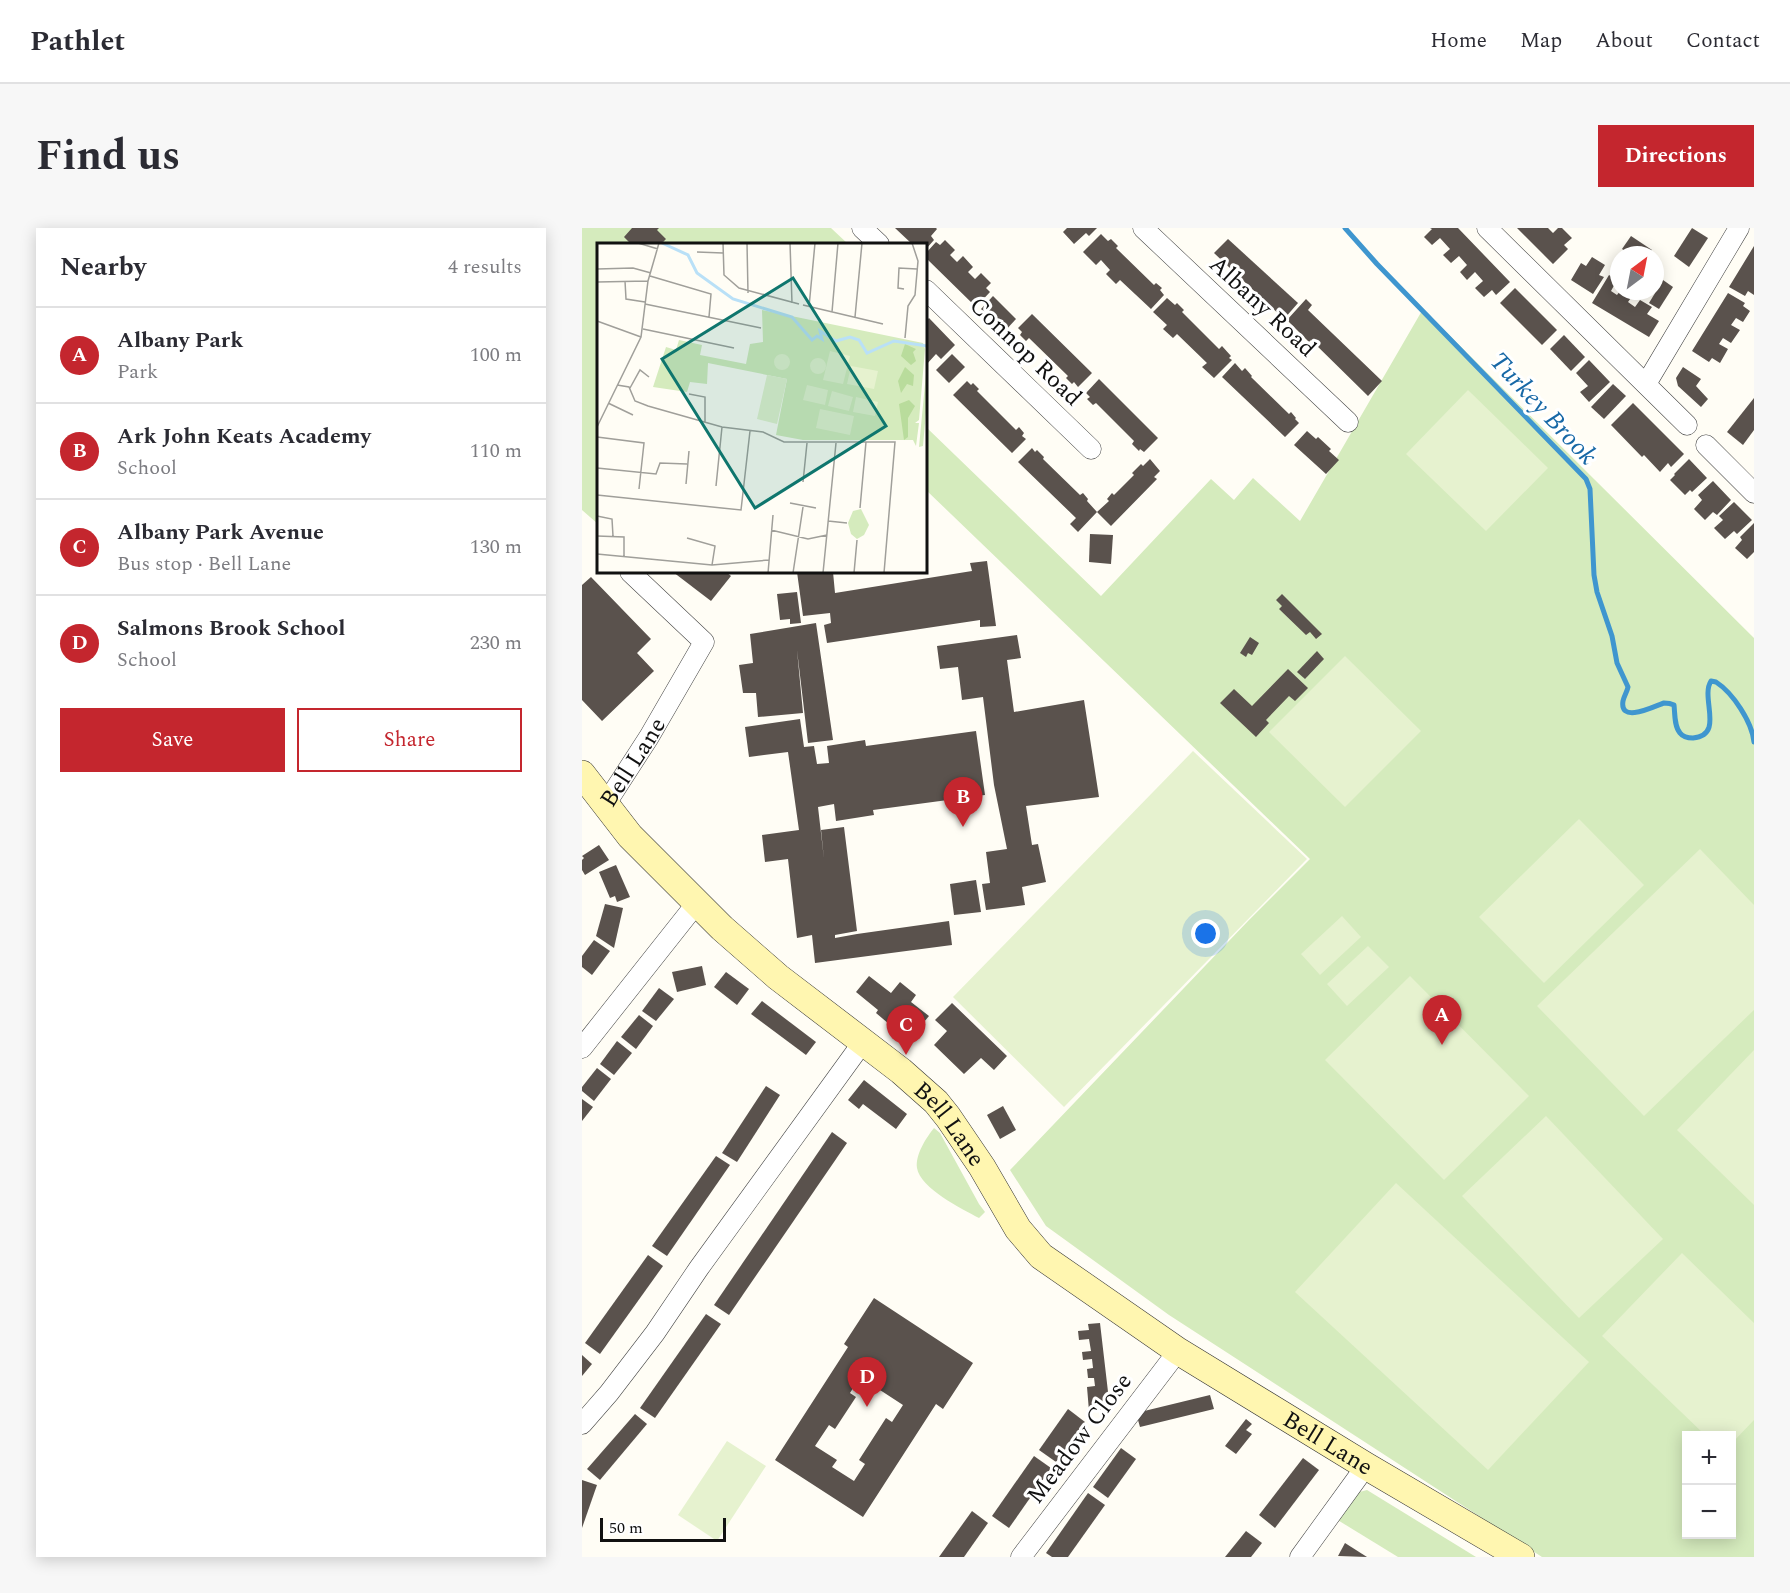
<!DOCTYPE html>
<meta charset="utf-8">
<style>
:root{--surface:#fff;--page:#f7f7f7;--text:#2b2b33;--muted:#7c7c81;--line:#e1e1e2;--accent:#c4262e}
body{margin:0;font-family:Spectral,serif;background:var(--page);color:var(--text)}
.controls{position:absolute;right:18px;bottom:18px;display:grid;overflow:hidden;border-radius:0px;box-shadow:0 3px 15px #0003}
.controls button{width:54px;height:54px;display:grid;place-items:center;padding:0;border:0;border-bottom:2px solid var(--line);background:var(--surface);color:var(--text);font:30px sans-serif}
.compass{position:absolute;left:1028px;top:18px;width:54px;height:54px;border-radius:50%;background:var(--surface);box-shadow:0 3px 15px #0003;rotate:32deg}
.scale{position:absolute;left:18px;bottom:15px;width:126px;box-sizing:border-box;padding-left:6px;border:3px solid #111;border-top:0;font-size:16px;line-height:21px;white-space:nowrap;color:#111;-webkit-text-stroke:4px #fff;paint-order:stroke}
.you{position:absolute;left:624px;top:706px;width:21px;height:21px;margin:-15px;border:4px solid #fff;border-radius:50%;background:#1a73e8;box-shadow:0 0 0 9px #1a73e833}
.badge{display:grid;place-items:center;width:39px;height:39px;border-radius:50%;background:var(--accent);color:#fff;font-size:20px;font-weight:700}
.pin{position:absolute;translate:-50% -50px;filter:drop-shadow(0 2px 3px #0008)}
.pin::after{content:'';position:absolute;top:32px;width:21px;height:18px;background:inherit;clip-path:polygon(0 0,100% 0,50% 100%)}
.list{margin:0;padding:0;list-style:none}
h2{display:flex;justify-content:space-between;align-items:center;height:78px;margin:0;padding:0 24px;font-size:26px}
h2 small{font-size:20px;font-weight:400;color:var(--muted)}
.list li{display:grid;grid-template-columns:39px 1fr auto;gap:18px;align-items:center;box-sizing:border-box;height:96px;padding:0 24px;border-top:2px solid var(--line)}
.list b{display:block;font-size:22px;white-space:nowrap}
.list p{margin:0;font-size:20px;white-space:nowrap;color:var(--muted)}
.list em{font-size:20px;font-style:normal;color:var(--muted)}
.actions{display:flex;gap:12px;padding:18px 24px}
.actions a{flex:1;padding:14px 0;border:2px solid var(--accent);border-radius:0px;text-align:center;font-size:21px;color:var(--accent)}
.actions .main{background:var(--accent);color:#fff}
.map{position:relative;flex:none;width:1172px;height:1329px;overflow:hidden;border-radius:0px}
header{display:flex;align-items:center;gap:36px;box-sizing:border-box;height:84px;padding:0 30px;background:var(--surface);border-bottom:2px solid var(--line)}
header strong{font-size:28px}
nav{display:flex;gap:33px;margin-inline-start:auto;font-size:21px}
.intro{display:flex;align-items:center;justify-content:space-between;box-sizing:border-box;height:144px;padding:0 36px}
h1{margin:0;font-size:42px}
.button{padding:15px 27px;border-radius:0px;background:var(--accent);color:#fff;font-size:21px;font-weight:700}
main{display:flex;gap:36px;padding:0 36px}
aside{flex:1;background:var(--surface);border-radius:0px;box-shadow:0 3px 15px #0003}
.map>svg:first-child{display:block}
.green{fill:#d5ebbd;fill-rule:evenodd}
.pitch{fill:#e6f2cf}
.lines{fill:none;stroke-linecap:round;stroke-linejoin:round}
.stream{stroke:#3f96cf;stroke-width:5}
.building{fill:#5a524d;fill-rule:evenodd}
.street-casing{stroke:#444;stroke-width:21}
.secondary-casing{stroke:#333;stroke-width:28}
.street{stroke:#fff;stroke-width:20}
.secondary{stroke:#fff6b0;stroke-width:27}
.labels{text-anchor:middle;stroke-width:6;stroke-linejoin:round;paint-order:stroke}
.street-label{font-size:24px;fill:#111;stroke:#fff}
.water-label{font-size:26px;font-style:italic;fill:#1768a6;stroke:#fff}
.inset-river{fill:none;stroke:#b9e0f7;stroke-width:3}
.inset-road{fill:none;stroke:#a09f9a;stroke-width:1.5}
.view{fill:#0f766e;fill-opacity:0.15;stroke:#0f766e;stroke-width:3}
.inset-edge{fill:none;stroke:#111;stroke-width:3}
</style>
<header>
<strong>Pathlet</strong>
<nav><a>Home</a><a>Map</a><a>About</a><a>Contact</a></nav>
</header>
<div class="intro"><h1>Find us</h1><a class="button">Directions</a></div>
<main>
<aside>
<h2>Nearby<small>4 results</small></h2>
<ul class="list">
<li><span class="badge">A</span><div><b>Albany Park</b><p>Park</p></div><em>100 m</em></li>
<li><span class="badge">B</span><div><b>Ark John Keats Academy</b><p>School</p></div><em>110 m</em></li>
<li><span class="badge">C</span><div><b>Albany Park Avenue</b><p>Bus stop · Bell Lane</p></div><em>130 m</em></li>
<li><span class="badge">D</span><div><b>Salmons Brook School</b><p>School</p></div><em>230 m</em></li>
</ul>
<div class="actions"><a class="main">Save</a><a>Share</a></div>
</aside>
<div class="map">
<svg width="1172" height="1329" viewBox="0 0 1172 1329">
<rect width="100%" height="100%" fill="#fffdf5"/>
<g class="green">
<polygon points="0,0 249,0 266,16 16,16 16,296 0,282"/>
<path d="M841,81l331,329v919h-212l-373,-242 -123,-89 -36,-56 239,-250 61,-61 -384,-369v-63l175,169 110,-117 23,21 19,-22 47,43zM1104,1208h46v98h-46z"/>
<path d="M352,900l6,5 39,71 6,8 -6,6c-17,-9 -59,-30 -62,-50 -2,-13 9,-30 17,-40z"/>
<polygon points="785,1262 894,1329 816,1329 754,1291 774,1265"/>
</g>
<g class="pitch">
<polygon points="886,162 966,240 904,303 824,226"/>
<polygon points="763,428 839,503 763,579 687,504"/>
<polygon points="611,523 725,631 482,879 371,769"/>
<polygon points="997,591 1062,657 962,755 897,689"/>
<polygon points="1118,621 1172,677 1172,782 1062,888 955,778"/>
<polygon points="760,688 779,709 738,747 719,726"/>
<polygon points="786,718 807,739 765,778 745,756"/>
<polygon points="828,748 947,868 862,952 743,832"/>
<polygon points="1172,822 1172,977 1095,902"/>
<polygon points="964,888 1081,1011 997,1090 880,968"/>
<polygon points="814,955 1007,1134 906,1242 713,1064"/>
<polygon points="1100,1025 1172,1095 1172,1192 1150,1215 1150,1208 1123,1207 1020,1108"/>
<polygon points="145,1213 184,1238 135,1313 96,1287"/>
</g>
<g class="lines">
<path class="stream" d="M763,0l32,36 209,215 4,10 4,86 3,17 15,44 5,27 11,24c-1,5 -4,9 -5,14 -4,24 34,4 41,2 2,0 8,1 10,2 1,8 0,21 6,28 3,4 7,5 13,5 32,-3 7,-40 18,-57l5,1c17,11 36,40 38,60"/>
</g>
<g class="building">
<polygon points="50,0 77,0 75,2 84,11 79,16 49,16 42,9"/>
<polygon points="313,0 354,0 355,1 349,8 352,12 344,21 344,16 330,16"/>
<polygon points="485,0 515,0 507,8 504,5 492,16 481,4"/>
<polygon points="848,0 876,0 928,54 914,67 910,62 902,69 893,60 901,53 893,44 885,52 878,44 885,37 877,28 869,35 861,27 868,21 858,10 850,17 842,9 850,1"/>
<polygon points="935,0 966,0 971,5 976,0 980,0 990,10 982,17 986,21 971,36"/>
<polygon points="1110,0 1126,10 1107,39 1092,28"/>
<polygon points="519,6 526,13 529,11 536,18 534,20 572,57 574,55 580,60 578,62 582,67 569,81 538,52 534,56 524,46 528,42 519,32 514,37 501,24"/>
<polygon points="1049,8 1070,22 1066,27 1049,27 1040,21"/>
<polygon points="646,11 716,75 702,91 632,25"/>
<polygon points="363,12 373,22 368,27 375,34 381,28 391,39 386,44 393,51 399,45 409,55 404,60 408,64 394,79 344,30 344,25 354,14 358,17"/>
<polygon points="1172,18 1172,67 1166,63 1163,68 1147,59"/>
<polygon points="1010,29 1023,37 1017,47 1022,49 1011,66 989,52 999,35 1004,38"/>
<polygon points="1027,47 1035,52 1029,63 1035,67 1038,63 1044,63 1051,67 1046,74 1053,79 1058,72 1070,79 1065,86 1077,93 1067,109 1010,75"/>
<polygon points="1081,52 1091,59 1077,81 1067,75"/>
<polygon points="933,60 975,102 960,117 918,75"/>
<polygon points="1146,65 1163,75 1161,78 1168,83 1161,94 1154,90 1149,97 1158,102 1149,115 1141,110 1137,116 1146,121 1138,135 1130,130 1127,134 1110,123"/>
<polygon points="411,68 434,91 422,104 399,81"/>
<polygon points="585,70 593,77 595,75 602,82 600,84 637,121 640,118 649,128 647,130 650,132 632,150 620,139 625,135 595,106 591,110 581,101 585,97 571,84"/>
<polygon points="724,71 730,77 726,82 800,153 786,168 729,112 727,114 705,92"/>
<polygon points="450,86 510,145 496,159 492,154 490,156 484,150 486,148 447,110 444,113 438,107 440,104 436,100"/>
<polygon points="347,90 373,117 359,131 354,126 344,137 344,93"/>
<polygon points="982,107 1003,129 989,143 968,121"/>
<polygon points="370,126 383,139 367,155 354,142"/>
<polygon points="1007,132 1028,154 1007,174 998,164 1006,158 994,145"/>
<polygon points="653,135 660,143 663,140 670,148 669,149 707,186 709,184 714,190 713,191 717,195 703,209 640,149"/>
<polygon points="1101,139 1119,151 1114,158 1126,171 1119,179 1096,158 1094,150"/>
<polygon points="517,151 576,210 562,224 558,221 557,223 550,216 552,213 514,175 511,177 505,171 508,169 504,165"/>
<polygon points="385,153 389,157 391,155 397,161 395,163 434,202 437,199 442,205 440,208 444,211 430,225 371,167"/>
<polygon points="1031,156 1044,168 1022,191 1009,179"/>
<polygon points="1172,170 1172,202 1161,217 1145,204"/>
<polygon points="1051,175 1102,226 1089,239 1086,235 1078,244 1062,227 1060,229 1029,197"/>
<polygon points="725,203 734,211 736,209 749,221 747,223 757,232 744,246 712,217"/>
<polygon points="450,220 453,224 455,222 462,229 461,231 498,267 501,265 506,271 505,273 515,284 527,273 525,271 530,265 532,267 552,247 550,245 559,236 561,238 568,231 578,243 572,249 575,251 529,298 515,284 496,304 488,296 494,290 436,234"/>
<polygon points="1107,231 1125,250 1110,264 1108,262 1103,267 1088,252 1093,247 1092,246"/>
<polygon points="1131,253 1149,272 1135,287 1131,284 1123,292 1112,281 1120,272 1116,267"/>
<polygon points="1152,274 1170,292 1155,306 1152,303 1143,311 1132,300 1141,292 1137,288"/>
<polygon points="1172,295 1172,324 1165,331 1153,320 1160,312 1158,309"/>
<polygon points="508,306 531,307 529,336 507,334"/>
<polygon points="405,333 414,398 398,399 398,392 245,415 242,397 249,395 248,385 221,388 215,344 251,344 253,365 390,343 388,335"/>
<polygon points="91,344 144,344 149,348 129,373"/>
<polygon points="9,349 69,411 55,425 72,443 20,493 0,472 0,357"/>
<polygon points="215,364 219,395 208,396 208,391 198,392 195,366"/>
<polygon points="700,366 740,406 734,411 728,404 724,407 697,381 700,378 694,372"/>
<polygon points="234,395 251,512 226,515 215,422 221,485 176,489 174,465 161,465 157,437 171,435 168,406"/>
<polygon points="435,407 439,430 425,432 432,484 502,472 517,569 444,578 450,617 456,616 464,654 440,659 443,677 404,682 400,656 408,655 404,624 425,621 412,557 401,469 380,472 376,439 358,441 355,418"/>
<polygon points="668,409 677,415 670,427 666,425 664,429 658,425"/>
<polygon points="735,423 742,431 723,451 715,444"/>
<polygon points="706,441 726,460 713,473 707,468 684,492 687,495 674,509 638,475 652,461 670,478"/>
<polygon points="218,491 222,519 232,518 235,536 247,535 245,518 283,512 284,518 394,503 403,567 291,582 292,587 254,593 252,576 236,579 242,631 239,602 262,599 275,703 253,707 253,710 275,706 367,693 370,717 233,735 230,707 215,710 206,631 183,634 180,607 217,602 206,524 167,529 163,499"/>
<polygon points="17,617 27,632 3,647 0,642 0,632 2,630 0,628"/>
<polygon points="34,637 48,669 35,674 33,668 28,670 17,644"/>
<polygon points="394,652 399,684 372,687 368,656"/>
<polygon points="23,676 41,680 32,720 14,708"/>
<polygon points="12,712 28,723 10,747 0,739 0,728"/>
<polygon points="120,738 124,757 95,764 90,744"/>
<polygon points="144,744 167,761 155,777 132,759"/>
<polygon points="287,748 309,765 318,754 334,767 329,774 347,788 331,807 311,791 307,796 294,785 296,782 274,764"/>
<polygon points="77,760 92,771 74,793 60,783"/>
<polygon points="180,773 234,814 224,827 169,786"/>
<polygon points="370,775 425,828 412,842 399,830 382,846 352,817 365,803 353,792"/>
<polygon points="57,787 71,798 54,821 39,809"/>
<polygon points="35,813 50,825 32,847 18,836"/>
<polygon points="15,840 29,851 12,873 0,863 0,859"/>
<polygon points="282,852 325,886 314,901 281,876 277,881 266,872"/>
<polygon points="184,858 198,867 155,934 140,925"/>
<polygon points="0,871 11,879 0,893"/>
<polygon points="421,878 434,902 418,911 405,887"/>
<polygon points="250,904 265,915 147,1087 132,1077"/>
<polygon points="134,928 148,937 85,1028 70,1018"/>
<polygon points="66,1027 81,1038 18,1126 3,1115"/>
<path d="M292,1070l99,65 -30,46 -7,-5 -73,113 -88,-57 73,-113 -4,-3zM278,1149l43,28 -11,17 -6,-4 -27,42 6,4 -11,17 -22,-14 5,-7 -22,-14 14,-21 6,4 21,-32 -6,-4z"/>
<polygon points="124,1086 139,1096 73,1190 58,1180"/>
<polygon points="518,1095 528,1181 507,1183 505,1159 513,1158 512,1150 506,1150 505,1141 511,1140 510,1131 501,1132 500,1124 509,1123 507,1111 497,1112 496,1103 507,1102 506,1096"/>
<polygon points="0,1127 10,1136 0,1148"/>
<polygon points="628,1167 632,1181 558,1199 554,1185"/>
<polygon points="486,1181 503,1194 474,1234 457,1222"/>
<polygon points="53,1186 65,1196 18,1252 5,1241"/>
<polygon points="664,1191 670,1196 664,1202 670,1206 654,1226 643,1218"/>
<polygon points="539,1220 554,1231 526,1270 511,1259"/>
<polygon points="452,1228 469,1240 427,1300 410,1288"/>
<polygon points="721,1230 737,1242 693,1300 677,1287"/>
<polygon points="0,1252 15,1257 0,1300"/>
<polygon points="506,1265 523,1277 486,1329 470,1329 464,1325"/>
<polygon points="390,1283 406,1295 382,1329 357,1329"/>
<polygon points="664,1303 680,1315 669,1329 643,1329"/>
<polygon points="763,1315 785,1329 756,1328"/>
</g>
<g class="lines">
<g class="street-casing">
<g id="street">
<polyline points="280,0 297,16"/>
<polyline points="561,0 766,194"/>
<polyline points="905,0 1105,197"/>
<polyline points="344,62 509,221"/>
<polyline points="1064,156 1157,0"/>
<polyline points="1124,217 1172,265"/>
<path id="s1" d="M23,577l44,-68 55,-95 -74,-70"/>
<polyline points="0,820 114,676"/>
<polyline points="0,1196 27,1165 73,1105 117,1040 281,814"/>
<polyline points="439,1329 596,1123"/>
<polyline points="718,1329 784,1238"/>
</g>
</g>
<g class="secondary-casing">
<g id="secondary">
<path id="s2" d="M0,546l48,62 92,92 56,49 123,94 35,31 12,15 34,50 36,62 23,27 137,95 188,115 155,91"/>
</g>
</g>
<use href="#street" class="street"/>
<use href="#secondary" class="secondary"/>
</g>
<g class="labels">
<g class="street-label">
<text transform="translate(681 78) rotate(43)" y="8">Albany Road</text>
<text transform="translate(444 123) rotate(44)" y="8">Connop Road</text>
<text dy="8" stroke="none"><textPath href="#s1" startOffset="51">Bell Lane</textPath></text>
<text dy="8" stroke="none"><textPath href="#s2" startOffset="510">Bell Lane</textPath></text>
<text transform="translate(497 1210) rotate(-53)" y="8">Meadow Close</text>
<text dy="8" stroke="none"><textPath href="#s2" startOffset="1014">Bell Lane</textPath></text>
</g>
<g class="water-label">
<text transform="translate(962 180) rotate(47)" y="9">Turkey Brook</text>
</g>
</g>
<g transform="translate(15 15)">
<rect width="330" height="330" fill="#fffdf5"/>
<path d="M165,67l161,33 2,6 -6,71 -4,3h4l-3,23 -3,-6h-110l-27,-5 11,-56 -79,-16 -1,21 -17,-2 -3,10 -34,-5 13,-40 10,3 3,-10 23,5 -2,10 46,9 4,-20 13,-2zM330,120v37l-4,46 -4,1zM264,266l8,16 -5,10 -7,4 -6,-5 -3,-11 5,-12z" fill="#d5ebbd"/>
<path d="M308,101l11,5 -3,3 3,9 -5,4 -10,-9zM308,124l9,8 -1,11 -6,-2 -6,9 -3,-12zM312,157l6,6 -7,12v19l-4,3 -5,-36z" fill="#b9dc9c"/>
<path d="M233,108l20,5 -7,28 -20,-4zM177 119a8 8 0 1 1 16 0a8 8 0 1 1-16 0ZM213 123a8 8 0 1 1 16 0a8 8 0 1 1-16 0ZM254,123l27,5 -4,18 -27,-5zM170,132l20,4 -10,45 -20,-5zM210,142l21,5 -3,15 -22,-5zM235,148l21,6 -4,14 -21,-5zM259,154l22,5 -3,14 -22,-4zM223,166l34,7 -4,19 -34,-7z" fill="#e6f2cf"/>
<path class="inset-river" d="M65,0l26,12 9,18 36,26 59,18 20,23 5,-4 5,3 -2,-8 16,10 14,-4 9,3 8,13 27,-12 33,5"/>
<path class="inset-road" d="M41,0l20,6M126,0l1,32 15,13 60,16M150,0l1,50M193,0l2,60M100,9l26,1M0,26l36,-1 18,5M53,33l61,18 -2,23M28,38l1,18 19,3M0,39l51,-1M307,46l-6,-1 1,-20 18,1M48,61l116,24M206,62l80,19M212,64l6,-64M235,69l6,-69M258,74l7,-74M0,78l44,16M46,86l91,19M308,95l3,-32 7,-11 3,-34 -6,-18M20,142l12,2 6,14 13,5 74,21 41,5 21,10h111l-11,131M33,145l10,-18 9,7M92,151l16,3v25M11,160l25,12M0,184l44,-90 7,-56 11,-38M0,194l47,6 -5,46M0,225l59,6 4,-11 27,1M206,239l4,-39M89,241l3,-33M119,243l6,-59M0,252l144,15 9,-79M193,260l26,5M263,265l6,-66M0,273l15,3 1,17M231,278l19,2M174,287l37,9 19,-4M0,293l27,1v20M90,295l28,8 -3,19M0,311l115,11 57,-5M171,330l5,-58M196,330l10,-66M226,330l13,-130M257,330l3,-33"/>
<path class="view" d="M196,35l93,148 -131,82 -93,-149z"/>
<rect width="330" height="330" class="inset-edge"/>
</g>
</svg>
<div class="controls">
<button>+</button>
<button>−</button>
</div>
<svg class="compass" viewBox="-18 -18 36 36"><path d="M0-13l5 13h-10z" fill="#e53935"/><path d="M0 13l5-13h-10z" fill="#7c7c81"/></svg>
<div class="scale">50 m</div>
<div class="you"></div>
<div class="pin badge" style="left:860px;top:817px">A</div>
<div class="pin badge" style="left:381px;top:599px">B</div>
<div class="pin badge" style="left:324px;top:827px">C</div>
<div class="pin badge" style="left:285px;top:1179px">D</div>
</div>
</main>
